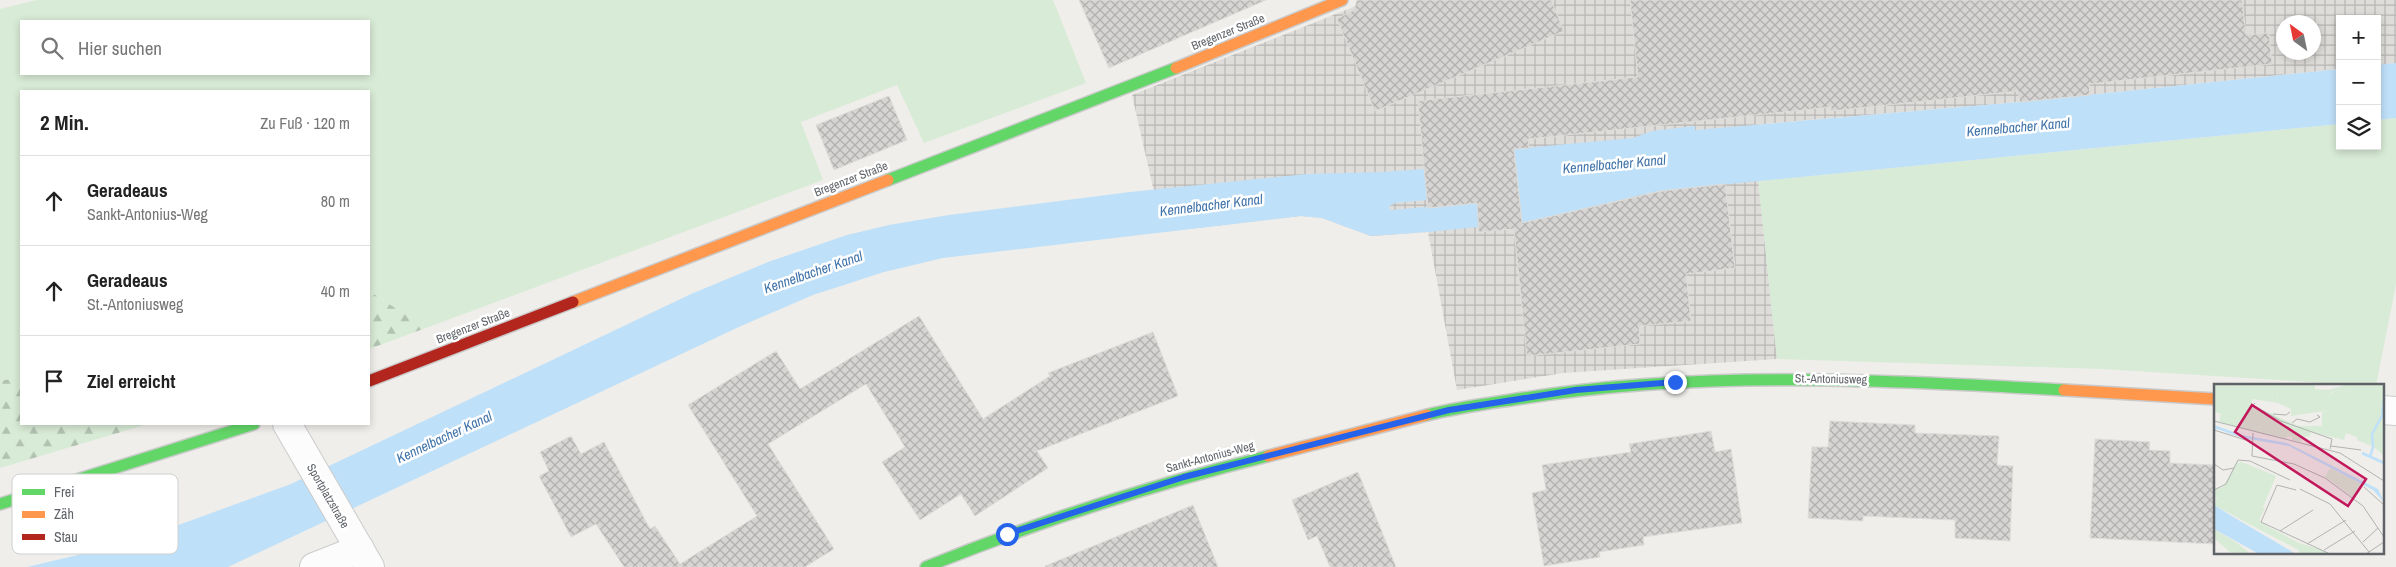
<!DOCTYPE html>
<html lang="de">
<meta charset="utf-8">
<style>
:root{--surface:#fff;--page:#f6f6f6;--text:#222;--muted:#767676;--line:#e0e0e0}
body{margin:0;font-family:"Archivo Narrow",sans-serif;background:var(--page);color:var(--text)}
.controls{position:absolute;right:15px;top:15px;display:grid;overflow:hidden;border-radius:0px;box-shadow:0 2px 8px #0003}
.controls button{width:45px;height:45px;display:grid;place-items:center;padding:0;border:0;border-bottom:1px solid var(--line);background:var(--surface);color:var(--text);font:25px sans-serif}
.compass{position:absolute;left:2276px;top:15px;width:45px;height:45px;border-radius:50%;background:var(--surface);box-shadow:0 2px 8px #0003;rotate:327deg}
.stop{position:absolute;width:15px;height:15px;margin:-11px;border:4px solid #2563eb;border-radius:50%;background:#fff}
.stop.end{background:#2563eb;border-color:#fff;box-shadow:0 1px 5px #0008}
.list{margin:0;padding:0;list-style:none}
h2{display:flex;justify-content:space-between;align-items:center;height:65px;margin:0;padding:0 20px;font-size:21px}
h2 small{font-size:16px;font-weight:400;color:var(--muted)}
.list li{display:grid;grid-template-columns:32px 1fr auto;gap:15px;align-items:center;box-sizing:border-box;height:90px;padding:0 20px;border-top:1px solid var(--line)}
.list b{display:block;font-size:19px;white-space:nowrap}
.list p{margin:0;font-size:16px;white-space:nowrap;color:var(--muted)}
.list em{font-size:16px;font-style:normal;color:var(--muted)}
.icon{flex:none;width:28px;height:28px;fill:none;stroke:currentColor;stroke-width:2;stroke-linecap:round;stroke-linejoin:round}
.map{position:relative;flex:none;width:2396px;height:567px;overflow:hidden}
.search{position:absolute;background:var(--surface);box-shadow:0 2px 8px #0003;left:20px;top:20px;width:350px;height:55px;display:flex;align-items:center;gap:12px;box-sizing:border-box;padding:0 18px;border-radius:0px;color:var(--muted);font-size:19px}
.panel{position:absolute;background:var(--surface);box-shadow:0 2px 8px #0003;left:20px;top:90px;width:350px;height:335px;border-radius:0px}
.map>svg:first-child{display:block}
.industrial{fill:url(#industrial-grid);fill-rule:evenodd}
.grass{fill:#d8ebd6;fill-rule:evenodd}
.forest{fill:url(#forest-firs)}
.water{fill:#bfe0f9}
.building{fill:url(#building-cross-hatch);stroke:#deddd9}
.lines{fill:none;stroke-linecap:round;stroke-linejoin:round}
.street-casing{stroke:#cbcccc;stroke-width:30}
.fast-casing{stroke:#cacacb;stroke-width:14}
.slow-casing{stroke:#cacacb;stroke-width:14}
.jam-casing{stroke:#cacacb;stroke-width:14}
.street{stroke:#fdfcfc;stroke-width:28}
.fast{stroke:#63d668;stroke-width:11}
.slow{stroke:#ff974d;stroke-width:11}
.jam{stroke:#b3261e;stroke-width:11}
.route{stroke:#2563eb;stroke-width:6}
.labels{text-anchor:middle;stroke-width:5;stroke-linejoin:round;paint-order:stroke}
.street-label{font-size:12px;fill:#5f6368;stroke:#fff}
.water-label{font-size:14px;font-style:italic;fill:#4174aa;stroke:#fff}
.inset-river{fill:none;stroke:#bfe0f9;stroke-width:2.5}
.inset-road{fill:none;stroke:#b1b2b2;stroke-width:1}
.view{fill:#c2185b;fill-opacity:0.15;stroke:#c2185b;stroke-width:2.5}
.inset-edge{fill:none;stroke:#5f6368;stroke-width:2.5}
.key{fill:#fff;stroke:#cfd0d2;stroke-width:1}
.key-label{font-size:14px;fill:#5f6368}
</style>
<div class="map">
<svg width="2396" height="567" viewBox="0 0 2396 567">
<defs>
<pattern id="industrial-grid" width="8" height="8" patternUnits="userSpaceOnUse" patternTransform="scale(1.25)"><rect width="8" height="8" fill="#dfddda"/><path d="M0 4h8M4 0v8" fill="none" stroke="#b8b7b5"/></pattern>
<pattern id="forest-firs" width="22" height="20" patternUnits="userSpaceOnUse" patternTransform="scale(1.25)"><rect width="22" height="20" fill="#d8ebd6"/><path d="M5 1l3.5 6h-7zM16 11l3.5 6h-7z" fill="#b2c2b1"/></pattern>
<pattern id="building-cross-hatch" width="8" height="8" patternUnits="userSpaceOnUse" patternTransform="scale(1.25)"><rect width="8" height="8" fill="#d6d5d3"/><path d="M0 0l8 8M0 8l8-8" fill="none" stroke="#b1b0af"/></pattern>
</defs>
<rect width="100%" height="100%" fill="#efeeea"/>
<path class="industrial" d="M1371,0h1025v63l-19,2v-46h-37v50l-320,33 -267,23 24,234 -214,14 -106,17 -29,-158 -57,4 -49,-18 -21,-2 -138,16 -31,-137zM2284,22h30v30h-30z"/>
<g class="grass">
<path d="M37,0h1016l33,83 -162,60 -27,-58 -96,37 22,58 -397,148 -57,-37v-200h-348v286l-21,4v-372zM21,21h348v53h-348z"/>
<polygon points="2396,118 2396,284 2376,386 2102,369 1777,359 1758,181 2340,124 2340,146 2377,146 2377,120"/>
</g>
<g class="forest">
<polygon points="369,291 426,328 369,349"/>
<polygon points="21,377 21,424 148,424 0,468 0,381"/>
</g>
<g class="water">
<polygon points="2396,63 2396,118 2377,120 2377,65"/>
<polygon points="2340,69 2340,124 1658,191 1528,222 1428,232 1371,236 1322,218 1301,216 943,258 884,272 813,295 741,326 228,567 27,567 129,543 291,484 691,294 768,262 847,235 889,225 949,215 1130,192 1307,174 1381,172 1424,169 1427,200 1395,203 1388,207 1391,210 1519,199 1514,149 1633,138 1652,131 1695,126 1695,130 2020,102"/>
</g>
<g class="building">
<polygon points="1079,0 1266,0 1109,68"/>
<polygon points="1357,0 1551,0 1564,31 1375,111 1337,19 1354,10"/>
<polygon points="1630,0 2242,0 2246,35 2269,33 2272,64 2089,84 2090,95 2020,102 2018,91 1831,111 1831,107 1528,139 1529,148 1514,149 1522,223 1662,191 1725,184 1735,268 1686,274 1691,321 1639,326 1640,344 1527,356 1514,229 1479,232 1477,203 1428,208 1418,101 1638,77"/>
<polygon points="889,96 907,140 834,170 816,125"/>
<polygon points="919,316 983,419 1050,376 1048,373 1153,332 1178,396 1037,451 1048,468 975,516 961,494 920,520 882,462 905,447 866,384 768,444 834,549 805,567 624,567 596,524 571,537 539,476 549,471 540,452 571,436 581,454 604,442 650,529 655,526 680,564 757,516 688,405 776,351 800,389"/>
<polygon points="1830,421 1915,425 1915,433 1999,436 1997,465 2013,466 2010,541 1955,538 1955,520 1863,516 1863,521 1808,518 1812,447 1828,447"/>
<polygon points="1711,431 1715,452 1731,449 1742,523 1643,537 1644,545 1599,552 1600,557 1544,566 1532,493 1546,490 1542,465 1631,452 1629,444"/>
<polygon points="2095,439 2150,442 2149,450 2170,451 2170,463 2215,465 2215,544 2090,538"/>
<polygon points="1358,472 1396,567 1330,567 1317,536 1308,540 1292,500"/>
<polygon points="1193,505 1218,567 1045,567 1045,566"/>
</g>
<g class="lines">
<g class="street-casing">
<g id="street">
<polyline points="2382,410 2396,411"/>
<polyline points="287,424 370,567"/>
<polyline points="314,567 360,549"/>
</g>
</g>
<g class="fast-casing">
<g id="fast">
<polyline points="888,180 1176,68"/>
<path d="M1427,415c32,-8 65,-12 97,-17 179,-28 359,-18 540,-8"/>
<polyline points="0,504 254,424"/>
<path d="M926,567c111,-45 225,-82 342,-111"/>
</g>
</g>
<g class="slow-casing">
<g id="slow">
<polyline points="1176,68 1342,0"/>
<polyline points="573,302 888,180"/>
<polyline points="2064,390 2215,399"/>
<polyline points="1268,456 1427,415"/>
</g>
</g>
<g class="jam-casing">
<polyline id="jam" points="369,381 573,302"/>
</g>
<use href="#street" class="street"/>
<use href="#fast" class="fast"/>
<use href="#slow" class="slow"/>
<use href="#jam" class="jam"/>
</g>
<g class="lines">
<polyline class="route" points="1007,534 1184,477 1449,410 1576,390 1675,382"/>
</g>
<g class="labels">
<g class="street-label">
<text transform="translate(1228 32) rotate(-22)" y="4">Bregenzer Straße</text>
<text transform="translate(851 179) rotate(-21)" y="4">Bregenzer Straße</text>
<text transform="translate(473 326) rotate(-21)" y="4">Bregenzer Straße</text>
<text transform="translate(1831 379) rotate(1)" y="4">St.-Antoniusweg</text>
<text transform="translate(1210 457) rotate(-15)" y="4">Sankt-Antonius-Weg</text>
<text transform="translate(328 496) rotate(60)" y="4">Sportplatzstraße</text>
</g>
<g class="water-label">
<text transform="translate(2018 127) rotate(-5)" y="5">Kennelbacher Kanal</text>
<text transform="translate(1614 164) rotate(-5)" y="5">Kennelbacher Kanal</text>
<text transform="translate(1211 205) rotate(-7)" y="5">Kennelbacher Kanal</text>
<text transform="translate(813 272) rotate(-19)" y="5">Kennelbacher Kanal</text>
<text transform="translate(444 437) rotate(-25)" y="5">Kennelbacher Kanal</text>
</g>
</g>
<g transform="translate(2214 384)">
<rect width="170" height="170" fill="#efeeea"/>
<path d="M0,0h68l1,4 -6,1 1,14 -26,-4v6l46,21h24v-14l8,-2 -4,-12 10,-8 13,2 -4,-7 39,-1v21l-12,2 -7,33 -19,-7 -2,7 -33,-8 -1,4 -8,1 -1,5 -9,-2v-3l-5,-1 -1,3 -24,-5 -2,-5 -32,-11 -14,-17zM28,78l34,14 -13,31 -12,-5 -7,12 -30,-18v-6l9,-3 13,-24zM116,84l34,17 -11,12 -28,-20zM85,159l23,7 6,4h-27l-4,-5z" fill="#d8ebd6"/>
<path d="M68,0h33v5l14,1 16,-5 5,7 -14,-2 -5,3 -5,5 5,12 -40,6v-7l-13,-6 -1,-14 6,-1zM146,13l10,4 2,6 12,-2v51l-10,-9 -17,-7v-4l8,3v-8l-8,-3 -9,-26zM4,16l13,3 -3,15 32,11 2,5 -43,-12 2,-8 -7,-3v-10zM3,114l42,22 8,6 -3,6 -50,-27zM0,145l23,14 14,11 -21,-2 -16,-14z" fill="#d8ebd6"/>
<path d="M37,118l14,6 -6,12 -15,-6z" fill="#d8ebd6"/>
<path d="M53,142l32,17 -2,6 -33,-17z" fill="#d8ebd6"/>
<path d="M0,41l28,10 45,8 91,46 6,13 -11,-12 -84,-44 -46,-8 -29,-10zM0,121l21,13 61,36h-37l-45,-25z" fill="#bfe0f9"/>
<path class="inset-river" d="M148,69l22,10M156,73l3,-10 -1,-13 10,-18 2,-18"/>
<path class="inset-road" d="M41,19l-2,2 28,16 51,18 -2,10M59,30l13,1 4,-3M0,37l126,32 44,28M78,39l5,-4 13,3 10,-5 -3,-2M0,46l38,12M117,62l30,4M38,72l42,8 31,14 38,28 21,31M38,72l1,-23M36,77l40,19M0,80l9,6 11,-2M150,103l20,18M86,105l30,15 39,48M0,106l12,-6 12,-24 12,1M82,106l-19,-5 -16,37 69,32M66,147l33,-21M149,158l15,-14M93,160l39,-24M110,166l31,-19M152,170l18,-12"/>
<path class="view" d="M38,21l114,74 -18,27 -113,-74z"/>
<rect width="170" height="170" class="inset-edge"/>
</g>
<rect x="12" y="474" width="166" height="80" rx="8" class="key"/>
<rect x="22" y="489" width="23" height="6" fill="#63d668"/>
<rect x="22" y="511" width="23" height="7" fill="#ff974d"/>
<rect x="22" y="534" width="23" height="6" fill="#b3261e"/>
<g class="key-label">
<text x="54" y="497">Frei</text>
<text x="54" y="519">Zäh</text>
<text x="54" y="542">Stau</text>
</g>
</svg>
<div class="controls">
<button>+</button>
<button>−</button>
<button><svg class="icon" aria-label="layers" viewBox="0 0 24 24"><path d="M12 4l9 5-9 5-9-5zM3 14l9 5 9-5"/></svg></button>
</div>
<svg class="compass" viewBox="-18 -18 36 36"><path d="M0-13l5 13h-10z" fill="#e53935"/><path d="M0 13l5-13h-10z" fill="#767676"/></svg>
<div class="stop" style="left:1007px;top:534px"></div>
<div class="stop end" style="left:1675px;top:382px"></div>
<div class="search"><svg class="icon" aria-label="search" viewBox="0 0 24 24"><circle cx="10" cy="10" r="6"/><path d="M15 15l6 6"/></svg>Hier suchen</div>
<section class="panel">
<h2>2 Min.<small>Zu Fuß · 120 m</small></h2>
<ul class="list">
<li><svg class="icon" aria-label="ahead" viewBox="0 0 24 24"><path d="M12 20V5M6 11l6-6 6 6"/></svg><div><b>Geradeaus</b><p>Sankt-Antonius-Weg</p></div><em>80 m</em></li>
<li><svg class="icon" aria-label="ahead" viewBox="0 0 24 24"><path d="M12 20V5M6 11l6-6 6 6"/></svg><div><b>Geradeaus</b><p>St.-Antoniusweg</p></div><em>40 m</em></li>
<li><svg class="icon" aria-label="arrive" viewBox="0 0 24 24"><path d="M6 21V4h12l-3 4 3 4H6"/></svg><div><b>Ziel erreicht</b></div></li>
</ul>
</section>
</div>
